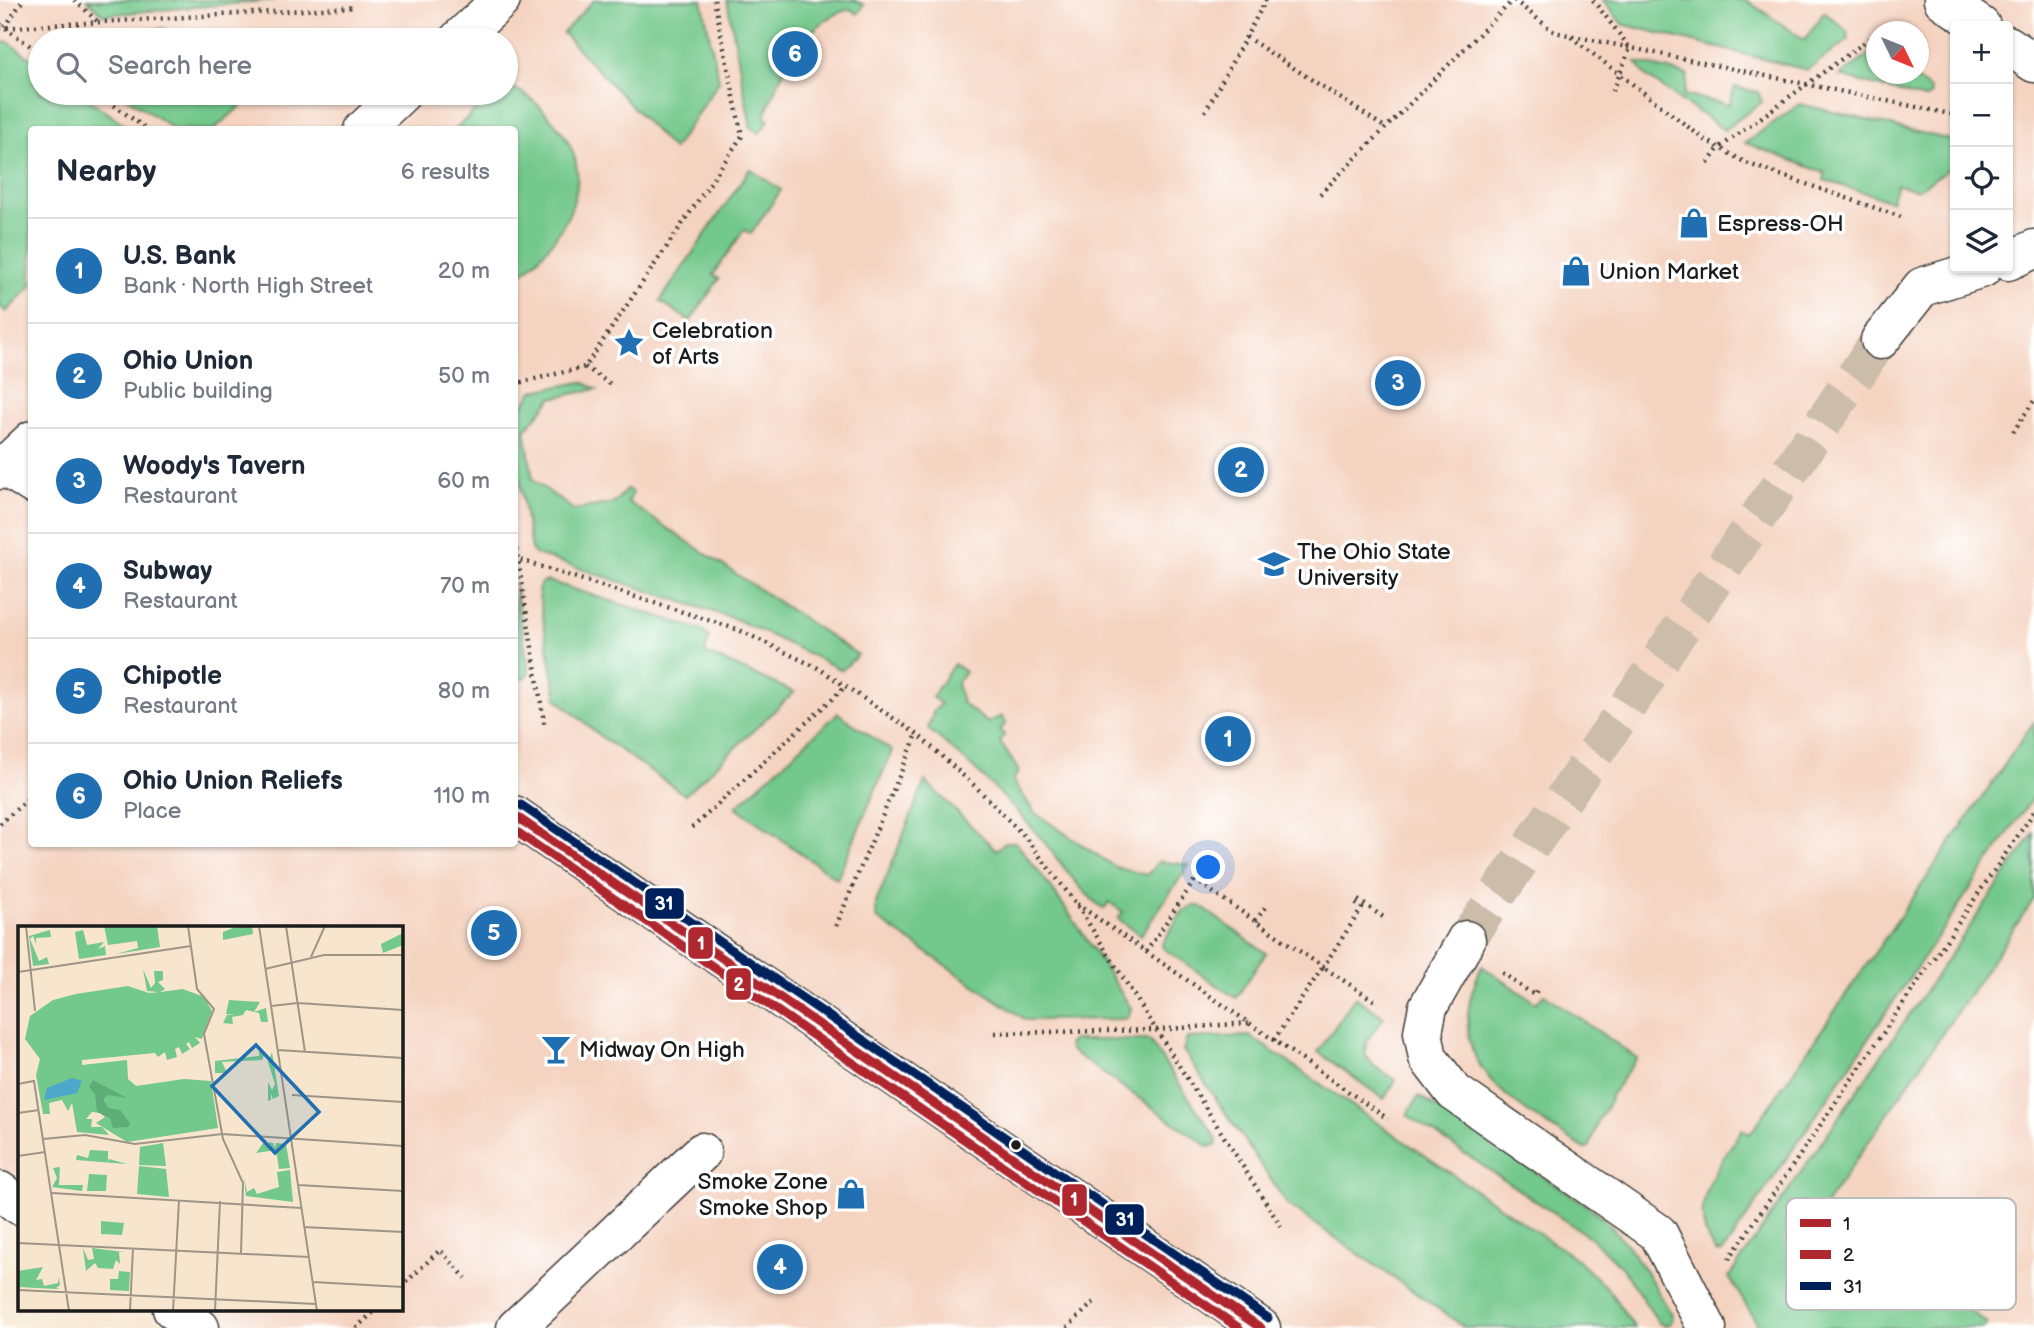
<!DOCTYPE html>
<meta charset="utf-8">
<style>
:root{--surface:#fff;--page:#f2f2f3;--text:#1f2937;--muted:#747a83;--line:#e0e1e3;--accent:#1f6fb2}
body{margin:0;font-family:"Balsamiq Sans",sans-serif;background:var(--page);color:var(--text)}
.controls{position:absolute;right:21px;top:21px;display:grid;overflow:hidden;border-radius:7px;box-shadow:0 2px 5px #0004}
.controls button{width:63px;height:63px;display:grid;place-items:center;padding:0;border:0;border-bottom:2px solid var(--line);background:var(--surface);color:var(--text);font:35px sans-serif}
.compass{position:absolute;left:1866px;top:21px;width:63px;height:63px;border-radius:50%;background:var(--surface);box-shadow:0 2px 5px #0004;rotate:133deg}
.you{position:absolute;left:1209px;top:868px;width:24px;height:24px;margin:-18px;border:5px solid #fff;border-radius:50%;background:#1a73e8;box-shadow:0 0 0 10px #1a73e833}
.badge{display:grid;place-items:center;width:46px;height:46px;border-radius:50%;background:var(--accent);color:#fff;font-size:23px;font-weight:700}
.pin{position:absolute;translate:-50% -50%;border:4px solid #fff;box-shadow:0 2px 7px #0006}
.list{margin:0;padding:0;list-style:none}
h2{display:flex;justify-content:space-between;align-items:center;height:91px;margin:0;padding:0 28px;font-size:30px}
h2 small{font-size:23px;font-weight:400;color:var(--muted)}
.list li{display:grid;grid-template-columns:46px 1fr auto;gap:21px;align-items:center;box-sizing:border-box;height:105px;padding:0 28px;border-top:2px solid var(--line)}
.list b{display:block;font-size:26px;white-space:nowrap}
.list p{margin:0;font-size:23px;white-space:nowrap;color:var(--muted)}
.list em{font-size:23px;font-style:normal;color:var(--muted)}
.icon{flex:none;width:38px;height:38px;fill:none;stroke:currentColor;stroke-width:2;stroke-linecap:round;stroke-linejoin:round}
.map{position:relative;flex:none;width:2034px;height:1328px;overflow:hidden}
.search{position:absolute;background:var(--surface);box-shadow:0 2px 5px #0004;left:28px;top:28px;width:490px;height:77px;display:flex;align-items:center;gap:18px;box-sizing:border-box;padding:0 24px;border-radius:38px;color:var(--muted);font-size:26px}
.panel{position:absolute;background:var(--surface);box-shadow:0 2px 5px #0004;left:28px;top:126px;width:490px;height:721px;border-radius:7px}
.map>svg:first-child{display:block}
.built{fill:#f4d3c0;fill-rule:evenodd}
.green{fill:#73c88b;stroke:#487254;stroke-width:2}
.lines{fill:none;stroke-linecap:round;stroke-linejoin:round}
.minor-tunnel{stroke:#cbbdaa;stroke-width:38;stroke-dasharray:38 19;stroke-linecap:butt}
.minor-casing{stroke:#3d3a37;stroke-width:41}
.major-casing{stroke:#3d3a37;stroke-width:41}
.path{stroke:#3d3a37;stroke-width:4.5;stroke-dasharray:2 5;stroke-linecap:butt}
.minor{stroke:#fff;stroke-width:38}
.major{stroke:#fff;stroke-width:38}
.bus-1-casing{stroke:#fff;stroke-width:14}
.bus-2-casing{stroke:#fff;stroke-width:14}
.bus-3-casing{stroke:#fff;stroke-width:14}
.bus-1{stroke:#af272f;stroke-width:9}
.bus-2{stroke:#af272f;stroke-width:9}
.bus-3{stroke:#00205b;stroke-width:9}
.bus-dot{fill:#1c1c1c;stroke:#fff;stroke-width:2.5}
.labels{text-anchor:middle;stroke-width:7;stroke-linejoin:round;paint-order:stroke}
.poi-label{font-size:23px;fill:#1c1c1c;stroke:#fff;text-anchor:start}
.inset-road{fill:none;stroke:#9f9587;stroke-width:2}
.view{fill:#1f6fb2;fill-opacity:0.15;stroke:#1f6fb2;stroke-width:3.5}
.inset-edge{fill:none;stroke:#1c1c1c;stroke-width:3.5}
.key{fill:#fff;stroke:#bbb;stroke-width:2}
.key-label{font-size:19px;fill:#1c1c1c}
.line-badge{stroke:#fff;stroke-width:2.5}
.badge-label{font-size:19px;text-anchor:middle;font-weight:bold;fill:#fff}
</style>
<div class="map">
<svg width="2034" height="1328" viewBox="0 0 2034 1328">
<rect width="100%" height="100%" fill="#fff"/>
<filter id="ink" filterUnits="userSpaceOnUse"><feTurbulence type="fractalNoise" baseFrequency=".0143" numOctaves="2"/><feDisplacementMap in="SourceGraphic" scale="14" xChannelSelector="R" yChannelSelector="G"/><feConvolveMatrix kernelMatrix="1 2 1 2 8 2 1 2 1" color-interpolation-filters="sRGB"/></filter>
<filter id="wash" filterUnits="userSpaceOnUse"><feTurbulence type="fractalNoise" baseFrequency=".00686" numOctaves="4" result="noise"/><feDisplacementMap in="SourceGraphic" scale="28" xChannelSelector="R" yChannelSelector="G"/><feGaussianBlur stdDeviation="1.57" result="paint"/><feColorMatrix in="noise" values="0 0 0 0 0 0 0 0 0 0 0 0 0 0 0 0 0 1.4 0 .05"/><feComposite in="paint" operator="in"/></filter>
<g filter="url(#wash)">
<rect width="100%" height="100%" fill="#f7e5ce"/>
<path class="built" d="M0,0h2034v1328h-1826l-27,-19h220v-382h-382v271l-19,-14zM1955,26h53v242h-53zM1876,32h42v42h-42zM40,40h466v53h-466zM32,130h482v714h-482z"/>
<g class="green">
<polygon points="87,0 275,0 104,15"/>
<polygon points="594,0 702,0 719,81 673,150 563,33"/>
<path d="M727,0h127l10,5 -6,9 -8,-5c-45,12 -72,66 -85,108l4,3 -10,13 -8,-6z"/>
<polygon points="1603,0 1746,0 1805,40 1824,12 1847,31 1848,40 1807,70 1622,24"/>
<polygon points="164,28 168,40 56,40 59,37"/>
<polygon points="8,42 40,65 40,93 79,93 131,129 32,130 31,286 6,312 0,306 0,43"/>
<polygon points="1876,50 1876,74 1909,74 1930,89 1931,96 1924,99 1840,76"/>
<polygon points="1636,62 1688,75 1684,95 1729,105 1735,87 1758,92 1762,102 1724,130 1647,77"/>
<path d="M506,85c21,8 31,18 46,35 54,57 12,119 -37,160l-1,-150 -59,-1 39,-36h12z"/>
<polygon points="120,93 256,93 213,130 174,129"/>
<polygon points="1800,104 1955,141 1955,165 1917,190 1897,184 1891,201 1824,180 1825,173 1745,143"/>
<polygon points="750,169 781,190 751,234 744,230 713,275 719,279 690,321 660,301"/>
<polygon points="582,382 597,389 552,398 525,430 533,480 574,510 614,503 627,489 633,493 628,502 858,655 842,670 738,620 535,554 531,549 515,454 514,420 533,391"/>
<polygon points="548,581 702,630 709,638 705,653 794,692 685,795 600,736 557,699 538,590 541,583"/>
<polygon points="515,585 529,671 525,678 515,678"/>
<path d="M954,664l11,8 -8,11 5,20 26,20 13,-7 5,7 -6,7 4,5 -4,7 19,29 -6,10 22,32 80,54 32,8 12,-14 30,4 -48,70 -23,-16 5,-7 -14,-10 -5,7c-27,-20 -43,-47 -64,-72 -34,-40 -71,-75 -112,-108l6,-19 7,-6 -9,-7z"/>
<polygon points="838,713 892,751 837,879 736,807"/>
<path d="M2034,722v73l-311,457 -7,1c-33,-45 2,-86 26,-124l8,5z"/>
<path d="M925,781l71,69 10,-8h9c44,52 79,109 116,166l-2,8 -4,3 -99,1 -150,-102v-15z"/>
<polygon points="2034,833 2034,899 1822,1210 1987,1323 1984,1328 1760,1328 1729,1277"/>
<polygon points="1193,906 1200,906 1266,953 1236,998 1163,948 1162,944 1182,912"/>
<path d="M1482,966l54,37 8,-9 93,64 -27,38 1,4 -13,21 -8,25 -5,3c-72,-47 -150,-82 -103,-183z"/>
<polygon points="1355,997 1384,1017 1367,1041 1365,1055 1374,1066 1396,1080 1384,1099 1318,1052"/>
<polygon points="1250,1036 1578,1260 1608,1289 1635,1328 1466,1328 1288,1205 1183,1050 1187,1038"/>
<polygon points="1073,1040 1149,1040 1217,1139 1217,1144 1209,1147 1070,1050 1068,1045"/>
<path d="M1419,1096l175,114c35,31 56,67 79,107l-2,6 -6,3 -6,-3 -37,-55 -31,-30 -184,-123z"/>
</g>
</g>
<g filter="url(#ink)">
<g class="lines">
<polyline class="minor-tunnel" points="1466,940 1880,340"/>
<g class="minor-casing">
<g id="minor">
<polyline points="1943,0 1981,26"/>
<polyline points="458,40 501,0"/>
<polyline points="2008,45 2034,63"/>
<polyline points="363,130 402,93"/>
<polyline points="2008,261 2034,249"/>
<polyline points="1880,340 1922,287 1983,268"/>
<polyline points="0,470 32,440"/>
<polyline points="1466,940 1428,1007 1423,1032 1428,1058 1454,1092 1658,1233 1707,1328"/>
<polyline points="0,1191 19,1205"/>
<polyline points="172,1309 200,1328"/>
<polyline points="516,1328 702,1152"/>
</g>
</g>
<g class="major-casing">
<g id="major">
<polyline points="0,463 32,484"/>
<polyline points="514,815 1261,1328"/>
</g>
</g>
<g class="path">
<polyline points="75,0 99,23"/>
<polyline points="1514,0 1554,32 1955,115"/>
<polyline points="1593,0 1630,48 1612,93"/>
<polyline points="0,24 40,53"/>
<polyline points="5,27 23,0"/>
<polyline points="0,28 356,7"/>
<polyline points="1246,37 1386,128"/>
<polyline points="1571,37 1704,139 1746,163 1901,217"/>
<polyline points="97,93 148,130"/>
<polyline points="1205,112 1266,0"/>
<polyline points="1708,163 1719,148 1872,37"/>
<polyline points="1320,194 1513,0"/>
<polyline points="585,367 613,386"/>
<polyline points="514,384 585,367 742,136 714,0"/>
<polyline points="2013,432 2034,401"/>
<polyline points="514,535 545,728"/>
<polyline points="514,558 739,630 818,668 917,734 977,788 1024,836 1075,902 1282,1228"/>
<polyline points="0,824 32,795"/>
<polyline points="692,828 846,686"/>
<polyline points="1195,880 1323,967 1362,908 1355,903"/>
<polyline points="1358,900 1386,919"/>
<polyline points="1077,904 1388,1119"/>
<polyline points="1256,921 1265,907"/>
<polyline points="836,926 917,734"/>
<polyline points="1146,952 1205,865"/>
<polyline points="1502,973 1534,995 1537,990"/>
<polyline points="995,1033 1155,1030 1249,1023"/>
<polyline points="1274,1040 1323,967 1378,1003"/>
<polyline points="1729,1259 2034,812"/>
<polyline points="401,1287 440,1250 466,1278"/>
<polyline points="356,1328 377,1309"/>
<polyline points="1067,1328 1096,1300"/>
</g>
<use href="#minor" class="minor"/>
<use href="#major" class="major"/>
<g class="bus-1-casing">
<polyline id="bus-1" points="514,815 1261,1328"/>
</g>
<g class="bus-2-casing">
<polyline id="bus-2" points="514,830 1239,1328"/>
</g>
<g class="bus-3-casing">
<polyline id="bus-3" points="521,805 1268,1318"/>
</g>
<use href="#bus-1" class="bus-1"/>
<use href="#bus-2" class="bus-2"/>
<use href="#bus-3" class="bus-3"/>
</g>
</g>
<defs>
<g id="shop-bare" transform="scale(2.415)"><path d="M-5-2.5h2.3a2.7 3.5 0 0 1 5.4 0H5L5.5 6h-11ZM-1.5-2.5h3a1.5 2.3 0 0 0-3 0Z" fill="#1f6fb2" stroke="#fff" stroke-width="2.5" paint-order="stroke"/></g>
<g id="sight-bare" transform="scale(2.415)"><path d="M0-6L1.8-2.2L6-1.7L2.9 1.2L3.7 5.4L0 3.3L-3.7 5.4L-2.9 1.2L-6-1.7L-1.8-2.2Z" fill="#1f6fb2" stroke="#fff" stroke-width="2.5" paint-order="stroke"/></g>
<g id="university-bare" transform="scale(2.415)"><path d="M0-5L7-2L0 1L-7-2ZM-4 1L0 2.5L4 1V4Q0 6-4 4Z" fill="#1f6fb2" stroke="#fff" stroke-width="2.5" paint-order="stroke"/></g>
<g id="bar-bare" transform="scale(2.415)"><path d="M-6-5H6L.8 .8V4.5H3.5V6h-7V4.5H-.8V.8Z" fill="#1f6fb2" stroke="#fff" stroke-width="2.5" paint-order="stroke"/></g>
</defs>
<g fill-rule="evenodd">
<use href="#shop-bare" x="1694" y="223"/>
<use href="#shop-bare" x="1576" y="271"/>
<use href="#sight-bare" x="629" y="343"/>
<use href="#university-bare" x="1274" y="564"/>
<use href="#bar-bare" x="556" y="1049"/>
<use href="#shop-bare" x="851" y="1194"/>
</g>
<circle class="bus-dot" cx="1016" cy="1145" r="6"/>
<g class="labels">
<g class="poi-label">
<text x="1717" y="231">Espress-OH</text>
<text x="1599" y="279">Union Market</text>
<text x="652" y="338">Celebration<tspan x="652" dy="26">of Arts</tspan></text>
<text x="1297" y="559">The Ohio State<tspan x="1297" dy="26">University</tspan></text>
<text x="579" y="1057">Midway On High</text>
<text x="828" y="1189" text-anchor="end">Smoke Zone<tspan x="828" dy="26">Smoke Shop</tspan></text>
</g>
</g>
<g transform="translate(18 926)">
<rect width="385" height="385" fill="#f7e5ce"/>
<path d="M139,0l3,21 -44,7 22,-6 -1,-7 -29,4 -4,-19zM220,0h14l1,8 -30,6v-8zM32,4l1,7 -15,1v6l-3,-8 -3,3 9,22 8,-4 2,7 -16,2 -4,-30zM65,4l4,15 17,-3 -6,7 7,-3 1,9 -27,4 -4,-27zM385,7v12l-20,8 -2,-9zM125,43l8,19 4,-5 -1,-12h9v9l-5,2 7,7 -5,3 23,-3 21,8 8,14 -10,28 -7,-2 5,6 -8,5 -3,-6 -3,2 4,5 -8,5 -3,-7 -4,2 2,8 -10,3 -2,-8 -7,5 -3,-4 -73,7v5l45,-5 1,19 8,7 48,-7 27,2 7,47 -91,14 -31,-19 9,-6 -5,-4 -8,-1 -6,7h6l-1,8h11l7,8 -32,-3 -5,-29 -4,8 -6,-11 -13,3 1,11h-7l-7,-39 4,-16 -15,-20 5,-23 23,-16 23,-6 52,-8 21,7 10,-1 -12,-1zM211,74l31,2 -6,10 12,-4 2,14h-7l-2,-9 -13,-3 -3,5 -11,2 1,7 -10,-1 4,-8h9l-10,-1zM241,120l6,7 -3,7 -40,2 5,11h-12v-12l44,-5zM254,126l7,44 -6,3 -2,-5v6l-3,1v-19l4,8 3,-6 -7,-22zM246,216l7,6 -3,-6 5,1 2,5 1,-5 10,1 4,24 -11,1 -3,-19 -20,3zM145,217l3,23 -27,-1 1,-18zM72,224l18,1v11l1,-3 18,5 -51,-4 1,-5 11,3zM121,240l27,3 3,28 -32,-3zM42,241l-1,18h24l-1,6 -30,-4 5,-9 -4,-10zM272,244l3,32 -47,-6 -2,-18 3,14 7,-4 3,6 22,-7 -2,-15zM71,248l18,1 -1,16h-19zM83,295l23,2 -2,12 -21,-1zM65,322l5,12 6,-1 -2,-11 32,4h-5l1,12 -4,-4 -3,9 -15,-1 -3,-5 -9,8zM25,341l-7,13 6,-1 2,7 14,-3 1,-6 1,8 -4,3h4l-4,1 -38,-2v-16zM101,345l11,1 -1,19 -19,-1v-11h8z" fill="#73c88b"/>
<path d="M75,154l34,18 -19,-3 -5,4 5,9 12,2 10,13 -2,4 -15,1 -3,-10 -13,-6 -2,-18 -6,-7z" fill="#5eac77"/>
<path d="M54,152l10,3 -5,12 -33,7 3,-12z" fill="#4ca8ca"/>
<path class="inset-road" d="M8,0l9,85M170,0l9,63 17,20 -10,25 19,105 20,44 -2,70M241,0l58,385M268,0l19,126M293,31l14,-31M247,43l59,-14h79M0,46l173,-26M253,80l27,-3 105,7M260,124l125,8M0,158l16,-3 35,230M274,169l111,7M0,187l21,-3M25,213l42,-4 50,9 87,-10 181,12M0,230l27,-4M280,259l105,6M34,267l249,15M286,301l99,5M0,317l291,14M295,356l90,5M0,364l298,14M112,385l3,-63M155,385l6,-111M197,385l5,-110"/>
<path class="view" d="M238,119l63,67 -44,41 -63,-67z"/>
<rect width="385" height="385" class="inset-edge"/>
</g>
<rect x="1786" y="1198" width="230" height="112" rx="10" class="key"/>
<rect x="1800" y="1219" width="31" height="8" fill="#af272f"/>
<rect x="1800" y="1250" width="31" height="9" fill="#af272f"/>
<rect x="1800" y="1282" width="31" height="8" fill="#00205b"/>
<g class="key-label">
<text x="1843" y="1230">1</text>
<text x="1843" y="1261">2</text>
<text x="1843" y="1293">31</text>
</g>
<g class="line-badge">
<rect x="644" y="887" width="41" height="33" rx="7" fill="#00205b"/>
<rect x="687" y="926" width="27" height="34" rx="7" fill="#af272f"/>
<rect x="725" y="967" width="27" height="34" rx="7" fill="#af272f"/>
<rect x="1061" y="1183" width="27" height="34" rx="7" fill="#af272f"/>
<rect x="1104" y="1203" width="41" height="33" rx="7" fill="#00205b"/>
</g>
<g class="badge-label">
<text x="664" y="910">31</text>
<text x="701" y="950">1</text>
<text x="739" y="991">2</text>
<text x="1074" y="1206">1</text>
<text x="1125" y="1226">31</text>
</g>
</svg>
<div class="controls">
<button>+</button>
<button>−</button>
<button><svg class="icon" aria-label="locate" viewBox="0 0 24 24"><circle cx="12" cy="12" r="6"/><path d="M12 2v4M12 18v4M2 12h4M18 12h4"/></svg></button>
<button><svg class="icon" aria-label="layers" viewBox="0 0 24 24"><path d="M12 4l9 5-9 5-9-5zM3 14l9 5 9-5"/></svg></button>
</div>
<svg class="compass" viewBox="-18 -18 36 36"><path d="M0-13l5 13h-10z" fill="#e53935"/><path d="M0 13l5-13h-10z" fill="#747a83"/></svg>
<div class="you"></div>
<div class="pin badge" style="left:1228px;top:739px">1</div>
<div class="pin badge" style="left:1241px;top:470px">2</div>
<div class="pin badge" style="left:1398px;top:383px">3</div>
<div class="pin badge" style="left:780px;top:1267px">4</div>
<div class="pin badge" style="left:494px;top:933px">5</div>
<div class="pin badge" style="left:795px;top:54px">6</div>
<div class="search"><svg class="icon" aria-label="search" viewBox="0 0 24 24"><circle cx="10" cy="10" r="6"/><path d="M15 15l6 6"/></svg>Search here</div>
<section class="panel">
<h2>Nearby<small>6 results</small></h2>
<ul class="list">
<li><span class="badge">1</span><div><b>U.S. Bank</b><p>Bank · North High Street</p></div><em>20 m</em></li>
<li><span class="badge">2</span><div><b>Ohio Union</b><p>Public building</p></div><em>50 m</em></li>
<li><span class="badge">3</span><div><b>Woody's Tavern</b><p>Restaurant</p></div><em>60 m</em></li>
<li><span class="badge">4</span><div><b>Subway</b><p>Restaurant</p></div><em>70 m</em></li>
<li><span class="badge">5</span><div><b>Chipotle</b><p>Restaurant</p></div><em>80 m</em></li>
<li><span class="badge">6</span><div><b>Ohio Union Reliefs</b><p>Place</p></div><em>110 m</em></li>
</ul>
</section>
</div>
